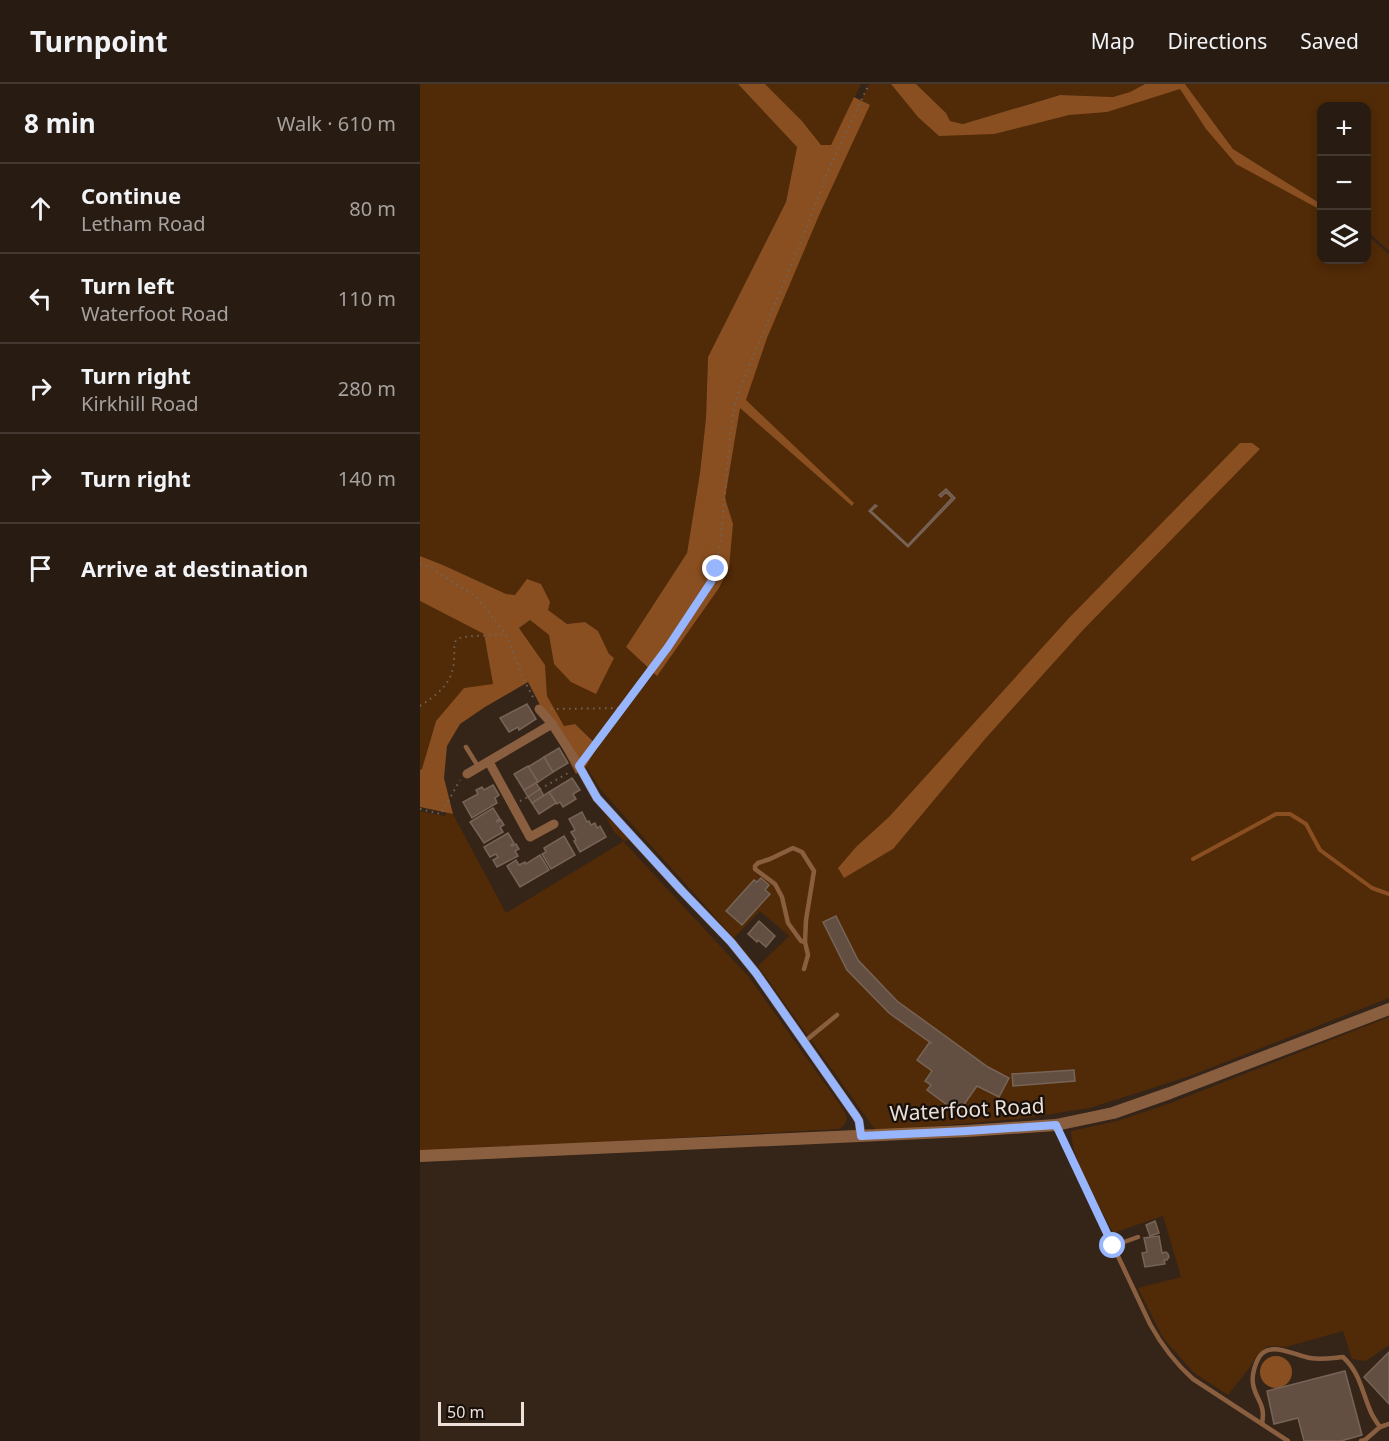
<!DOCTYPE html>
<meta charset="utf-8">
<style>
:root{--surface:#281b12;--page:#342820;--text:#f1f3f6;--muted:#a5a19f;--line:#443932}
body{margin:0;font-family:"Noto Sans",sans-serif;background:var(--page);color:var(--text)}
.controls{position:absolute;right:18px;top:18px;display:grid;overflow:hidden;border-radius:12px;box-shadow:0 3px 9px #0003}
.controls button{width:54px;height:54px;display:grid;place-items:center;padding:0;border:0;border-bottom:2px solid var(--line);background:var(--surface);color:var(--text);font:30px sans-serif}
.scale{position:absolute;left:18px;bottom:15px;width:86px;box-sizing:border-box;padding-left:6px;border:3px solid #ece0d9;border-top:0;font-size:16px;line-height:21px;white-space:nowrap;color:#ece0d9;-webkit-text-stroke:4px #170f0a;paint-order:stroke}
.stop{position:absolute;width:18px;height:18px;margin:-14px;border:4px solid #97b6fd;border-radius:50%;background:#fff}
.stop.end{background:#97b6fd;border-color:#fff;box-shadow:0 2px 6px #0008}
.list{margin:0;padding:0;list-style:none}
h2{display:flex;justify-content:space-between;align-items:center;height:78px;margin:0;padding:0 24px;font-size:26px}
h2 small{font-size:20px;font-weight:400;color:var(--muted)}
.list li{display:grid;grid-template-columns:39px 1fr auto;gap:18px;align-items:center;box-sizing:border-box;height:90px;padding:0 24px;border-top:2px solid var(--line)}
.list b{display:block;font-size:22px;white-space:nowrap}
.list p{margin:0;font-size:20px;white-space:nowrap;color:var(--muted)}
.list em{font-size:20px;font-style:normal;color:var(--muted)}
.icon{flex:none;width:33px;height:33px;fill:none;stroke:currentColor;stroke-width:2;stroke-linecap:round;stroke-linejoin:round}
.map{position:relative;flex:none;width:969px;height:1357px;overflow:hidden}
header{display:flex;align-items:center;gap:36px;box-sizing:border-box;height:84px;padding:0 30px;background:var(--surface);border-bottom:2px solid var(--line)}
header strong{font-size:28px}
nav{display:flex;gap:33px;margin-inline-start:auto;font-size:21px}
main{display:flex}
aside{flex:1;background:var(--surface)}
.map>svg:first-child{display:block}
.green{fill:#512a07}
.forest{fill:#894f20}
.water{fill:#8a4f20}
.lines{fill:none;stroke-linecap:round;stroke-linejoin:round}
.stream{stroke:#8a4f20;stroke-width:4}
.building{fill:#624f42;stroke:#776456;stroke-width:1.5}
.path{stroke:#726359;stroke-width:2;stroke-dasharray:1.5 4.5;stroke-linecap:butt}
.service{stroke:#8a5f40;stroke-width:4.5}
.minor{stroke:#8a5f40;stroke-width:9}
.tertiary{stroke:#8a5f40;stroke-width:12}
.route{stroke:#97b6fd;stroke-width:8}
.labels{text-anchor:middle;stroke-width:4.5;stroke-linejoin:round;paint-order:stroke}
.street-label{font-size:21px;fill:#ece0d9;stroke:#170f0a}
</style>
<header>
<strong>Turnpoint</strong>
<nav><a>Map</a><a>Directions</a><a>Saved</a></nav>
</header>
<main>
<aside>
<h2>8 min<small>Walk · 610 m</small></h2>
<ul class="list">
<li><svg class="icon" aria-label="ahead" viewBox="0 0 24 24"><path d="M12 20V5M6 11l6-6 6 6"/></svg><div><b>Continue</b><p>Letham Road</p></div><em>80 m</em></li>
<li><svg class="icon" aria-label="left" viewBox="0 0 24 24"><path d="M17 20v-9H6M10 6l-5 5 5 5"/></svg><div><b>Turn left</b><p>Waterfoot Road</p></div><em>110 m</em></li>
<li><svg class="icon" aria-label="right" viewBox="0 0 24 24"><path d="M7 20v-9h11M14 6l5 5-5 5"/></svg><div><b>Turn right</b><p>Kirkhill Road</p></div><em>280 m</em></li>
<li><svg class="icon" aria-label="right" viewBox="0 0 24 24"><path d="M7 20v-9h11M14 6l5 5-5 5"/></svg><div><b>Turn right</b></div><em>140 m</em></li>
<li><svg class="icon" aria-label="arrive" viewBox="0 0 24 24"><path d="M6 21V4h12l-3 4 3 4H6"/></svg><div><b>Arrive at destination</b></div></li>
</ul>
</aside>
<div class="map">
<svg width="969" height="1357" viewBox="0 0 969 1357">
<rect width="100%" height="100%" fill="#352418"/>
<g class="green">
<path d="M0,0h318l59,63 -11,55 -78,155 -2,61 -6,55 -13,80 -61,94 23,22 -54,73 -20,-18 -11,2 -17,-30 -2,-31 -26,-37 11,-8 19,15 5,29 55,-10 -11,-23 -13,-9 -18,2c-18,-13 -39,-27 -62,-30l-62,-29 -23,-9z"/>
<polygon points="345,0 441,0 411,61 401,61 382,37"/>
<polygon points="449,0 481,0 506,22 543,46 692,20 759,0 815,73 901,123 902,176 946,176 947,151 969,170 969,914 770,992 670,1024 599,1035 456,1047 338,882 369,852 340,827 314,854 181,706 166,682 202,624 233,583 307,383 314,324 407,89"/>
<polygon points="496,0 725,0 710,8 693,13 639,11 543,40 530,37 526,29"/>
<polygon points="765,0 969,0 969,167 947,147 946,22 902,22 901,120 813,65"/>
<polygon points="0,517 64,550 73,601 44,604 16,637 2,686 0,686"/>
<polygon points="0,727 25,732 27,729 33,730 86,829 204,757 194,748 185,731 209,755 204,758 329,893 425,1028 427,1035 424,1041 419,1045 0,1068"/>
<path d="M969,933v328l-23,16 -14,-2 -9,-28 -57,16 -18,-1 -11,9 -7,12 -22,28 -34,-22 -31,-35 -25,-50 43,-11 -18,-61 -50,17c-14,-29 -41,-70 -42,-102l46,-10 51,-17z"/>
</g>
<g class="forest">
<polygon points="318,0 345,0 382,37 401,61 411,61 434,13 450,21 400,129 347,254 326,316 434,419 432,422 320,324 305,414 313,440 309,484 299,504 237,592 206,563 267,469 280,389 286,334 288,273 366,118 377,63"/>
<polygon points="471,0 496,0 526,29 530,37 543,40 640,11 693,13 710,8 725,0 765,0 813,65 901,120 901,126 816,80 786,45 760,5 687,28 649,31 574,50 519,52 498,33"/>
<polygon points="820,359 832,359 840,365 663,546 565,655 473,765 424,794 418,784 436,763 469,733 649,534"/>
<polygon points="0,472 23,481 86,510 95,511 107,495 121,500 130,518 128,526 147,540 165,538 178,547 189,570 194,574 176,610 151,598 134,580 129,551 110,536 99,544 125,581 127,612 144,642 155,640 178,662 166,682 156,690 108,598 65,623 40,640 27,662 24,694 33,730 0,723 0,686 2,685 16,637 44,604 73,600 64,550 0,517"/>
</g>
<circle class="water" cx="856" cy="1288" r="16"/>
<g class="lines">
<polyline class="stream" points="773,775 856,730 870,730 886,740 900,766 952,804 969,810"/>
</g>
<g class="building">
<polygon points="526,405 535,414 488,463 449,427 455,421 457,422 451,427 488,461 532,414 526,408 521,413 519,411"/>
<polygon points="107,620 116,635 99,646 98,643 89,648 80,634"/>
<polygon points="139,664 148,679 133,688 124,673"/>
<polygon points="124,673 133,688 118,698 108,683"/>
<polygon points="108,682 118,698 104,706 94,690"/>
<polygon points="152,694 160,706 153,710 156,715 143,723 140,718 137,720 129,708"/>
<polygon points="116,699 120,705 108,713 104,706"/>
<polygon points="73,701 79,711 75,714 77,719 52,734 43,718 58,710 56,706 62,703 64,706"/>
<polygon points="120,705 124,712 112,719 108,713"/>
<polygon points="129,708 136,719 119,730 112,719"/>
<polygon points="73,724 80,735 77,736 77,738 81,736 84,741 80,743 83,748 64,759 50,738"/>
<polygon points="162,728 167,738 169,737 171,741 175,739 177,744 180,742 186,753 160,768 154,757 156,756 151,748 155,746 149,735"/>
<polygon points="88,749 94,759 91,761 92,762 96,760 99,765 95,767 98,772 77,783 73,776 78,773 76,770 70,773 64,763"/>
<polygon points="144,752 155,771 131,785 122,770 126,768 124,764"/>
<polygon points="120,771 129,786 100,803 87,782 96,776 99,781 105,778 106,780"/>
<polygon points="341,794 349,801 345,806 350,810 322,841 306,827 334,796 337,798"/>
<polygon points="416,832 438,876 477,917 568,983 589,994 579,1013 557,1002 538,1029 507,1006 511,1001 505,997 512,987 497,976 509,959 511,959 469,929 427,886 403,838"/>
<polygon points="339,837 355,852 346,863 338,856 337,858 328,850"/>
<polygon points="654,986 655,997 593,1002 592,990"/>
<polygon points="735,1137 739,1149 730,1152 726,1141"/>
<polygon points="739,1152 742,1169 746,1168 748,1170 749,1173 747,1176 744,1176 745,1180 725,1183 722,1169 727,1168 724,1154"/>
<polygon points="969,1268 969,1320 944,1293"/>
<polygon points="925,1287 942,1351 921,1357 884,1357 878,1334 854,1340 847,1307"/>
</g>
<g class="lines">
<g class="path">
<polyline points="0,480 10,483 57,514 86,550 105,598 115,617"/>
<path d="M0,622c18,-12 33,-23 34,-46 1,-7 -1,-13 2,-20l6,-3 44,-3"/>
<polyline points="131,625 201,624"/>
<polyline points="165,674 248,563 291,498 296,485 301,454 310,352 314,324 319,307 390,135 407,89 449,0"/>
<polyline points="120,705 150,688"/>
<polyline points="100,717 108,713"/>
<polyline points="0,725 21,730 40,696"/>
</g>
<g class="service">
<polyline points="46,663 59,684"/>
<polyline points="384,885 388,871 385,858 386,836 394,787 382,768 373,764 350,775 338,779 335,782 335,785 355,800 362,813 368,839 381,857 385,858"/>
<polyline points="384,958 417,931"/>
<path d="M637,1043l93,197c12,22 25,39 43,55l95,62"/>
<polyline points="693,1162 718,1153"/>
<path d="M842,1340c4,-21 -6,-23 -9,-40 -1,-7 1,-16 4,-23 10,-23 36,-6 53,-3 11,2 22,0 33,-1 17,16 18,32 27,53 2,6 6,11 10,17"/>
<polyline points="941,1357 945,1356 960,1343 969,1340"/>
</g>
<g class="minor">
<polyline points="119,625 132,640 159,682 177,714 262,807 311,858 336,889 436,1032 439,1037 441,1052"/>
<polyline points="69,678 110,753 134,740"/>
<polyline points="47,690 132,640"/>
</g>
<polyline class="tertiary" points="0,1072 547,1047 636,1041 693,1029 750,1009 969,925"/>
</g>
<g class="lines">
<polyline class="route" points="296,485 291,498 248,563 159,682 177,714 262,807 311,858 336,889 436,1032 439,1037 441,1052 547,1047 636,1041 693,1162"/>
</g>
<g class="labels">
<g class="street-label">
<text transform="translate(547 1026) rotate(-3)" y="7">Waterfoot Road</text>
</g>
</g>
</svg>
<div class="controls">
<button>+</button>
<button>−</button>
<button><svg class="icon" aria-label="layers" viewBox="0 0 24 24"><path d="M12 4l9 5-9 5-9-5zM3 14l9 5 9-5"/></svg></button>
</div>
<div class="scale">50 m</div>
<div class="stop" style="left:693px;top:1162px"></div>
<div class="stop end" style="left:296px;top:485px"></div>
</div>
</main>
